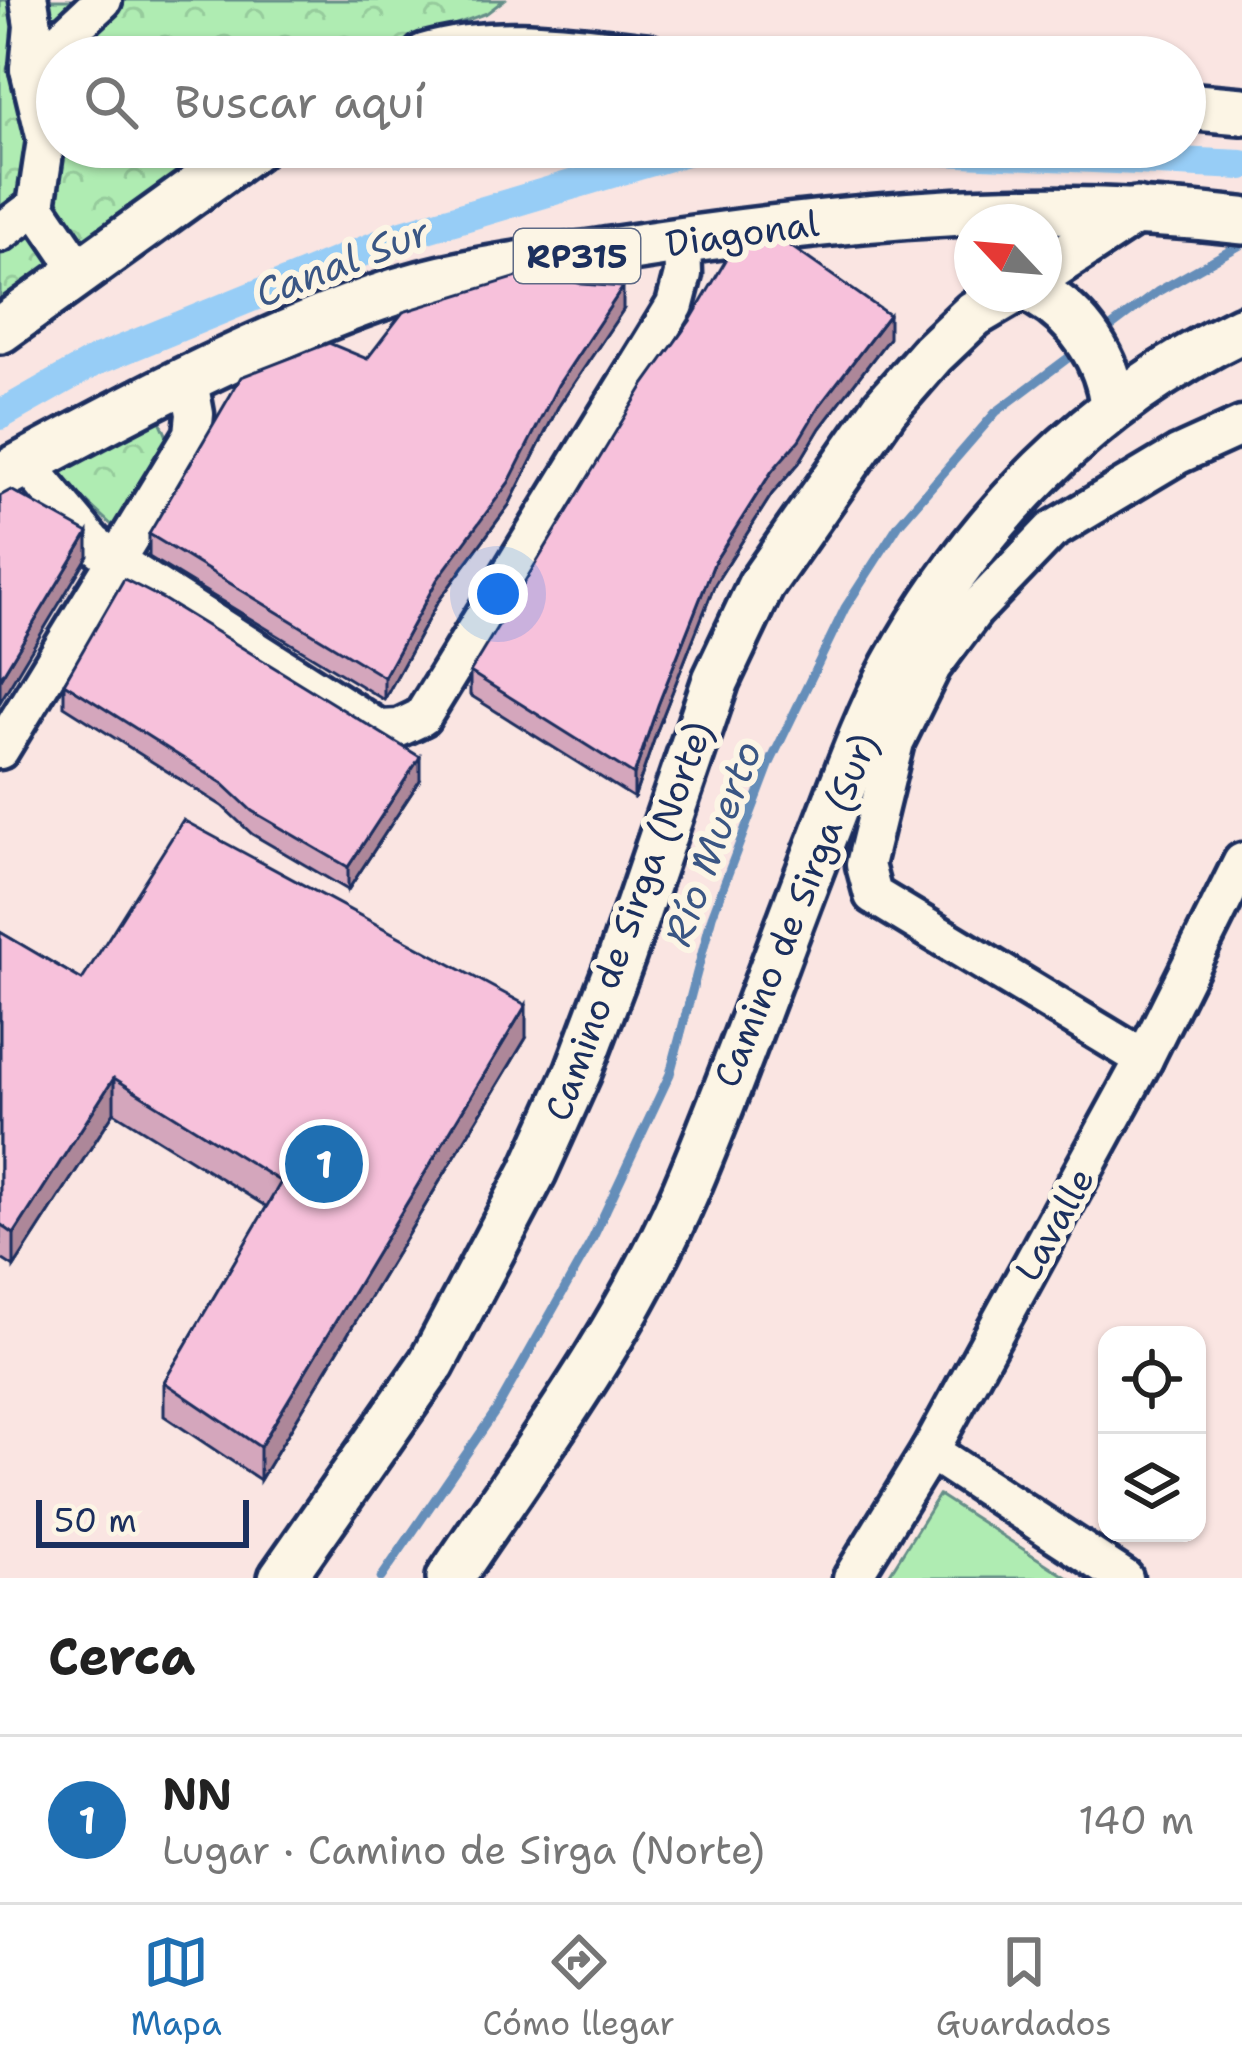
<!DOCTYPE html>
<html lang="es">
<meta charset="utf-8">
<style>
:root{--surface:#fff;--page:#f6f6f6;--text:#222;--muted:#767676;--line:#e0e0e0;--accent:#1f6fb2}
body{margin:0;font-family:"Shantell Sans",sans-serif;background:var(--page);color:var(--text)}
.controls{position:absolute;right:36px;bottom:36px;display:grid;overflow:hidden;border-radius:24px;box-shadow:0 3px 9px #0004}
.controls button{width:108px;height:108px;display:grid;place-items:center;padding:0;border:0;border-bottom:3px solid var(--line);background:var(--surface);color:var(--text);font:60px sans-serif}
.compass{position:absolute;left:954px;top:204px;width:108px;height:108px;border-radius:50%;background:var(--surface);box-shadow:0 3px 9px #0004;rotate:296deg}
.scale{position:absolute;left:36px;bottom:30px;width:213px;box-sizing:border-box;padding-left:12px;border:6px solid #1b2f5e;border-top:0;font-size:33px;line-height:42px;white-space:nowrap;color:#1b2f5e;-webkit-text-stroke:9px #fcf5e5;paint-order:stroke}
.you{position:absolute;left:498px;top:594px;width:42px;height:42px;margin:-30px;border:9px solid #fff;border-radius:50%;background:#1a73e8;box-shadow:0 0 0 18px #1a73e833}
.badge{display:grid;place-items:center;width:78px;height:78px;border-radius:50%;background:var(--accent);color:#fff;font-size:39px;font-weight:700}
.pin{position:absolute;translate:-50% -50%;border:6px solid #fff;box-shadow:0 3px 12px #0006}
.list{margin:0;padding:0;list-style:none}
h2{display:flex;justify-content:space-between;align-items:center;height:156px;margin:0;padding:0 48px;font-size:51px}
h2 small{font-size:39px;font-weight:400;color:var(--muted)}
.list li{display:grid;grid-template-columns:78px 1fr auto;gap:36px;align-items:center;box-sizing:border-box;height:168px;padding:0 48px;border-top:3px solid var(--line)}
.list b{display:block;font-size:45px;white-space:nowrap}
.list p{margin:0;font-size:39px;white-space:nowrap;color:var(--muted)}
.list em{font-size:39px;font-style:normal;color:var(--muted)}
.icon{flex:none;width:66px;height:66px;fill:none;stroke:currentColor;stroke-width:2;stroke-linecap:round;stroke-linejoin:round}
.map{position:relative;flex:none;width:1242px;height:1578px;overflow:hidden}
.search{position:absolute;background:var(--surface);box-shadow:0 3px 9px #0004;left:36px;right:36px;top:36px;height:132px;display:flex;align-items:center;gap:30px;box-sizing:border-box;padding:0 42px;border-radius:66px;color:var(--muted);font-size:45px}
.sheet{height:324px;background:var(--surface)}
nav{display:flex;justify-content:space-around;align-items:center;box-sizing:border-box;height:168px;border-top:3px solid var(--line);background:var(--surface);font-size:33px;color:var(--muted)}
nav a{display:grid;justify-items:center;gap:6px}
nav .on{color:var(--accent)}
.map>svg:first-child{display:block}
.forest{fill:url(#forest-crowns);stroke:#658e88;stroke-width:3}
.pitch{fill:#afecb2;stroke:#658e88;stroke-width:3}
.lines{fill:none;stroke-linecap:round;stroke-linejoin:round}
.stream{stroke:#658eb9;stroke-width:9}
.canal{stroke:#97cdf6;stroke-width:30}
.minor-casing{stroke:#1b2f5e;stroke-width:45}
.major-casing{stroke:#1b2f5e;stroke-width:54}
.minor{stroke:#fcf5e5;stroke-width:36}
.major{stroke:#fcf5e5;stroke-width:45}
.wall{fill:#d4a6bc;stroke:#1b2f5e;stroke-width:3}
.shaded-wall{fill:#ad8799;stroke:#1b2f5e;stroke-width:3}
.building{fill:#f7c1db;stroke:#1b2f5e;stroke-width:3}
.labels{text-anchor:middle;stroke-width:12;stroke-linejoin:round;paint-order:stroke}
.shield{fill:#fcf5e5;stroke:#5e6a86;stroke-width:3}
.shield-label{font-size:33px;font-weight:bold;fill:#1b2f5e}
.street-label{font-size:36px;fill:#1b2f5e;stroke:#fcf5e5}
.water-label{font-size:39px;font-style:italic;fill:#3a5684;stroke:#fcf5e5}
</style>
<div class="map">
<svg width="1242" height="1578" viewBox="0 0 1242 1578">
<defs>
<pattern id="forest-crowns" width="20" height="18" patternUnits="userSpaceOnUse" patternTransform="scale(3)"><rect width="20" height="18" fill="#afecb2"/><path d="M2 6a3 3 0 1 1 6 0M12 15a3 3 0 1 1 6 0" fill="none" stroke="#96cb9c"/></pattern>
</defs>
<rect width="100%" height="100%" fill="#fae5e2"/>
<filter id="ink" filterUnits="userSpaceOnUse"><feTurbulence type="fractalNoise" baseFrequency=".00833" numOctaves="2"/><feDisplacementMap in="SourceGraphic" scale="24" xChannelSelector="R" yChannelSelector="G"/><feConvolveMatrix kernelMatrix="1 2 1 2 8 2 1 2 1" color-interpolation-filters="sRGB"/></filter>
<g filter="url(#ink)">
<g class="forest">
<polygon points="0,0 504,0 487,13 366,57 57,57 57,147 215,147 0,302"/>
<polygon points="157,414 169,441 117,530 53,471"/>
</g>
<polygon class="pitch" points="939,1495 1068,1578 887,1578"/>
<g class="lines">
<g class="stream">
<polyline points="1099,336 1157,292 1242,244"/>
<polyline points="381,1578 497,1409 591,1242 670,1074 712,916 770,763 845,608 899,524 996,412 1080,349"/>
</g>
<g class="canal">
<polyline points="857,147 1242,165"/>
<polyline points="0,415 95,361 403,235 699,147"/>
</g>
<g class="minor-casing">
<g id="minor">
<polyline points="29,69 103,0"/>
<polyline points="36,206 81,272"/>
<polyline points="0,233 36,206 46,140 29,69 33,26 29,0"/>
<polyline points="26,463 93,543 118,562 379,729 399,728 422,717 675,305 683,274 682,240"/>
<polyline points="0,750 193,434 195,414 189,381"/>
<polyline points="1144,1059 873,895 865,865 895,742 932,667 974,611 1051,531 1178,455 1242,426"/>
<polyline points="930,1451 1124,1578"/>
<polyline points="852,1578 930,1451 1144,1059 1242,862"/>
</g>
</g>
<g class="major-casing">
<g id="major">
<path d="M425,57c73,-21 147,-8 221,0"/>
<polyline points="1185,106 1242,111"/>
<polyline points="1044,271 1136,211"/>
<path d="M1039,294c40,23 70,66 74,112"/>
<polyline points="0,330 254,147"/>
<path d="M0,477c122,-66 247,-133 377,-179 78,-28 160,-35 241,-48 207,-32 414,-54 624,-29"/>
<polyline points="282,1578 432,1363 533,1172 578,1072 622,956 716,680 761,585 885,408 932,354 974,314 1008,294"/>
<path d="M450,1578c85,-126 176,-248 236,-388 49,-115 90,-233 135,-348 23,-59 44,-120 74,-176 80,-145 197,-265 347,-337"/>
</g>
</g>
<use href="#minor" class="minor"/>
<use href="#major" class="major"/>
</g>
<g class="wall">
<polygon points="623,310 558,407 509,505 437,603 384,700 149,557 149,534 367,359"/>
<polygon points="889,338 820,428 799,463 772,494 715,584 658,728 634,798 470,695 470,672"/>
<polygon points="64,683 420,780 348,890 252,834 222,806 64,706"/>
<polygon points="0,932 82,980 526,1038 260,1480 164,1416 164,1382 267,1207 114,1112 14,1267 0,1258"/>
</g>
<g class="shaded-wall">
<polygon points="623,287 623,310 558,407 509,505 437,603 384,700 384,677 437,580 558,385"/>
<polygon points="889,315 889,338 820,428 799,463 772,494 715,584 658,728 634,798 634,775 658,705 715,561 772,471 820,405"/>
<polygon points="88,533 88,556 0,702 0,679"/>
<polygon points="420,757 420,780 348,890 348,867"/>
<polygon points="526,1005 526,1038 260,1480 260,1447"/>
<polygon points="114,1078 114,1112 14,1267 14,1234"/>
</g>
<g class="building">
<polygon points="779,238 889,315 820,405 799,440 772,471 715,561 658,705 634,775 470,672 644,385 690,321 729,255 742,242"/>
<polygon points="537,271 582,284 623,287 558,385 509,482 437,580 384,677 149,534 241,377 329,343 367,359 403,312"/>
<polygon points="11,490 88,533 0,679 0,496"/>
<polygon points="124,579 163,599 420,757 348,867 252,811 222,783 64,683"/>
<polygon points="183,820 526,1005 260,1447 164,1382 281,1182 114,1078 14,1234 0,1224 0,932 82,980"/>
</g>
</g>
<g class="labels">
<rect class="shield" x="514" y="229" width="126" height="54" rx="9"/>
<g class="shield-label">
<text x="577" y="268">RP315</text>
</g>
<g class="street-label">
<text transform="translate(742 233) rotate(-8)" y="13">Diagonal</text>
<text transform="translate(795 910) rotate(-68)" y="13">Camino de Sirga (Sur)</text>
<text transform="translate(628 921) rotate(-70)" y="13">Camino de Sirga (Norte)</text>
<text transform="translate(1054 1224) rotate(-61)" y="13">Lavalle</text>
</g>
<g class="water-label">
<text transform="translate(342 262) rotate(-21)" y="14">Canal Sur</text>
<text transform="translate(712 843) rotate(-70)" y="14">Río Muerto</text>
</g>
</g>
</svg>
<div class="controls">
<button><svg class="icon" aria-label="locate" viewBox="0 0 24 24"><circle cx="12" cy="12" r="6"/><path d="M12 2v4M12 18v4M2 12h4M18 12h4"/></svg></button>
<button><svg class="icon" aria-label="layers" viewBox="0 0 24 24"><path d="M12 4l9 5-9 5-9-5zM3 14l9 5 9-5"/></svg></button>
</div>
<svg class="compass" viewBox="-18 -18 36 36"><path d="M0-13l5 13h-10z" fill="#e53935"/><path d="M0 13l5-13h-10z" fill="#767676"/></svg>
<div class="scale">50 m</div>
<div class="you"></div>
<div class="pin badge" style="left:324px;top:1164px">1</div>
<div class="search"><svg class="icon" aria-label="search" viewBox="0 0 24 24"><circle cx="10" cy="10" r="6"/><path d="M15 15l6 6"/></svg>Buscar aquí</div>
</div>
<section class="sheet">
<h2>Cerca<small></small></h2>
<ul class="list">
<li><span class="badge">1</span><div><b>NN</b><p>Lugar · Camino de Sirga (Norte)</p></div><em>140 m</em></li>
</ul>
</section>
<nav>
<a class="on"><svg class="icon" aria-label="map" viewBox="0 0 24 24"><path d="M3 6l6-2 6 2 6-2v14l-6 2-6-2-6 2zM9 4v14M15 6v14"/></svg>Mapa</a>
<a><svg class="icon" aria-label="directions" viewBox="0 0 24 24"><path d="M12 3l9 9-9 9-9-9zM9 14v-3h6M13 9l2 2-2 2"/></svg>Cómo llegar</a>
<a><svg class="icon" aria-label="saved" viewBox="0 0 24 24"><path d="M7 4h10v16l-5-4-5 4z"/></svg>Guardados</a>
</nav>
